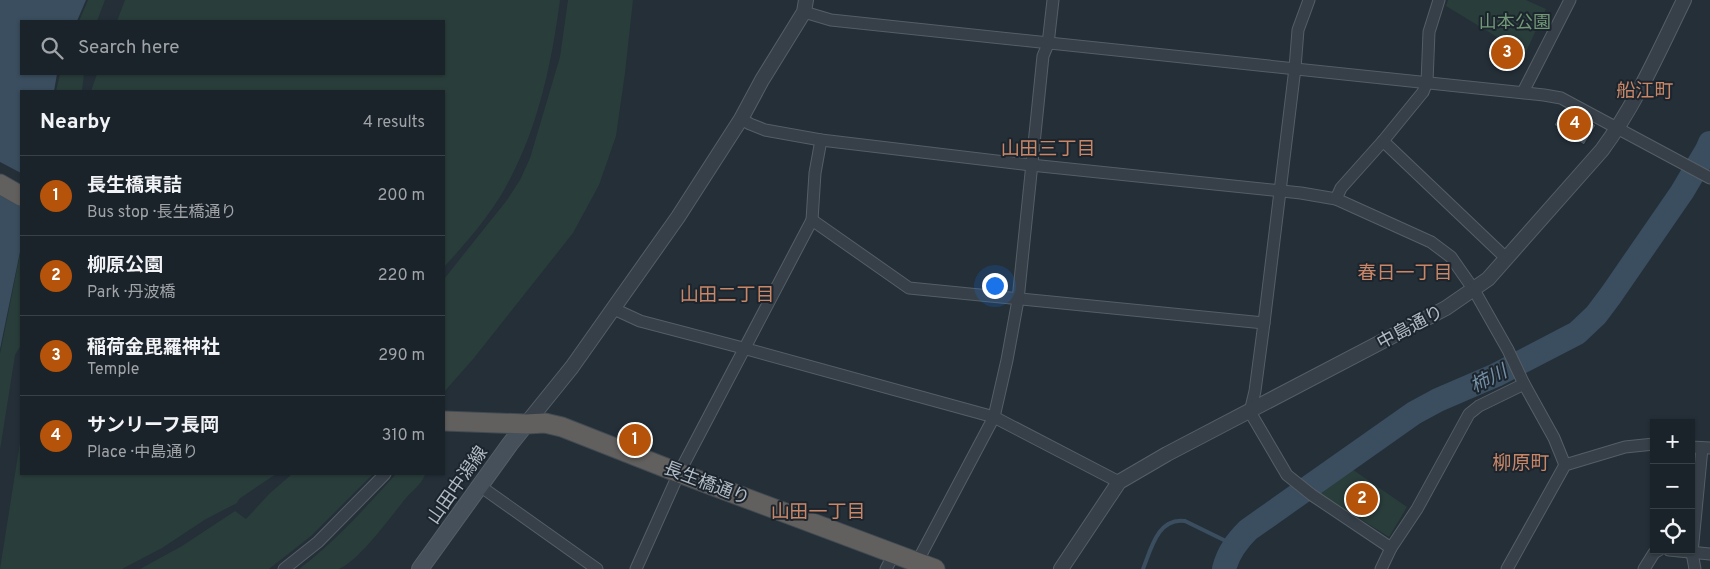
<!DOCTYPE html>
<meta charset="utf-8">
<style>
:root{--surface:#1b232a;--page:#242b32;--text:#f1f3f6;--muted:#a0a4a8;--line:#394047;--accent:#b45309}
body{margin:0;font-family:Overpass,"Noto Sans JP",sans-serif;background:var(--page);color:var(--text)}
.controls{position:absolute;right:15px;bottom:15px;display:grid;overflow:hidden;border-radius:0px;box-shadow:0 1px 4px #0004}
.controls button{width:45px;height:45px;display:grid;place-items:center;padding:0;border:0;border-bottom:1px solid var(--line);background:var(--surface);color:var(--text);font:25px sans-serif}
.you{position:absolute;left:994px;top:285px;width:18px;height:18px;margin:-12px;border:4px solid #fff;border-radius:50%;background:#1a73e8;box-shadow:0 0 0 8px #1a73e833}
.badge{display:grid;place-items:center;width:32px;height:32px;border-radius:50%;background:var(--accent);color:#fff;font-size:16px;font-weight:700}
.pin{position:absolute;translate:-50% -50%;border:2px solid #fff;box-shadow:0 1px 5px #0006}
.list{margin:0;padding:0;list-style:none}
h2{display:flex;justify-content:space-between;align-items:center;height:65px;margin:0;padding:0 20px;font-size:21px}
h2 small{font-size:16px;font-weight:400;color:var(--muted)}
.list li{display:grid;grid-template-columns:32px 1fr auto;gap:15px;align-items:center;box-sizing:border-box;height:80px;padding:0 20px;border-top:1px solid var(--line)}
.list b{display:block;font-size:19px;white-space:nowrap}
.list p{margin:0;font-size:16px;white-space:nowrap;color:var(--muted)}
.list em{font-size:16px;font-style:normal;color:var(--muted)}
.icon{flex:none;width:28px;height:28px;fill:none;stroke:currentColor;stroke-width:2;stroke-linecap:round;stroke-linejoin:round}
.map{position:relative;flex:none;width:1710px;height:569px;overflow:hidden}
.search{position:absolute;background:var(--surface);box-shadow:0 1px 4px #0004;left:20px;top:20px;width:425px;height:55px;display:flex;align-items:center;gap:12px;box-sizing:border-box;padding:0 18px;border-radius:0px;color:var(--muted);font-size:19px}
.panel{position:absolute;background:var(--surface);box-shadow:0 1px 4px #0004;left:20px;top:90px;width:425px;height:385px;border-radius:0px}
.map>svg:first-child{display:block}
.green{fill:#293d3b}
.water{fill:#3a4e5f}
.pier{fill:#242f38}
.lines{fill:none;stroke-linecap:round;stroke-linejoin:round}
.stream{stroke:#3a4e5f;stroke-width:4}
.river{stroke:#3a4e5f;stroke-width:24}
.building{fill:#4f5b66;stroke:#1e272f}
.minor-casing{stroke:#555e66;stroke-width:13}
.tertiary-casing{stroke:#555e66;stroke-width:16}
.secondary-casing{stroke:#555e66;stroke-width:18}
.trunk-casing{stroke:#424b53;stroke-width:21}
.minor{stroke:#374048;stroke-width:11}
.tertiary{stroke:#374048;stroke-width:14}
.secondary{stroke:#45505b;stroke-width:16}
.trunk{stroke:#62605e;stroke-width:19}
.labels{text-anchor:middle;stroke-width:4;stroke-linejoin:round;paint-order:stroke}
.park-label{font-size:18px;fill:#729877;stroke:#1c252d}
.street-label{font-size:18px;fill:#b2bbc4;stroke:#1c252d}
.neighbourhood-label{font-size:19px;fill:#c98768;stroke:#1c252d}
.water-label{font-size:19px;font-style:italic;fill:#758fa5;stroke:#1c252d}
</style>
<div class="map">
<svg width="1710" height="569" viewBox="0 0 1710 569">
<rect width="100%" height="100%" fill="#242f38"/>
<g class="green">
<polygon points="88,0 105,0 97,21 79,21"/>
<path d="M125,0h435c-8,61 -21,124 -50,179 -16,32 -42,62 -66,88v-176h-353l6,-17h347v-53h-327z"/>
<polygon points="568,0 633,0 625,73 616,136 599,185 573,233 474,358 444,392 444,279 507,200 520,180 530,158 560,57"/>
<polygon points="1448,0 1526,0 1546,9 1525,54 1446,6"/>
<polygon points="60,74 84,74 82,91 56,91"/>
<polygon points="21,249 21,345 15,355 0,450 0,354"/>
<polygon points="21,436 21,474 276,474 239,499 237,503 206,519 162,548 122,569 0,569"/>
<polygon points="1349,467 1407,507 1389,537 1316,491"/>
<polygon points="292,474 373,474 311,536 269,569 140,569 182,546 235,511 246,519 269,494"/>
<path d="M396,474h29c-2,9 -13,17 -19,24 -15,18 -46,62 -67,71 -9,0 -30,0 -40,0 36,-27 67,-62 97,-95z"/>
</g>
<polygon class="water" points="0,0 86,0 77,21 21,21 21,74 57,74 54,91 21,91 21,247 0,349"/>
<polygon class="pier" points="0,162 21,173 21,204 0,192"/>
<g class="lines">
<path class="stream" d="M1143,569c8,-20 15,-52 42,-48l49,24"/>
<path class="river" d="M1224,569c4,-16 12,-27 24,-39l166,-117 24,-13 58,-25 81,-42 19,-18 15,-20 71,-103 25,-42 3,-7"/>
</g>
<g class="building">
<polygon points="1509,45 1522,60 1520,66 1498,64 1498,46"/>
<polygon points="1564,108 1596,125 1584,145 1554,125"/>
</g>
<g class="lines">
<g class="minor-casing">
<g id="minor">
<polyline points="1309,0 1298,30 1295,68 1264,323 1255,391 1250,412 1287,475 1312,495 1391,548"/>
<polyline points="804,12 831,20 1544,95 1561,98 1710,178"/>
<polyline points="1523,92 1570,0"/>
<polyline points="741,119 750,124 765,130 821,140 1031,165 1301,193 1336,199 1431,242 1451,257 1474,290 1508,350 1524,384 1554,438 1565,465"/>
<polyline points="1383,141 1507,259"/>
<polyline points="1336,199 1341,188 1383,141 1423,92 1427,82 1429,32 1439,0"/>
<polyline points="812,220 909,288 1264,323"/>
<polyline points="614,309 640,321 743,348 994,417 1119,482"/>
<polyline points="1691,447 1710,448"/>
<polyline points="480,486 597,569"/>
<polyline points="1669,550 1710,554"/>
<polyline points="915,566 994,417 1007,360 1018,300 1043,56 1048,44 1053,0"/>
<polyline points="284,569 318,542 385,474"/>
<polyline points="636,569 679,473 812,220 815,173 821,140"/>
<polyline points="886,569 894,554"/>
<polyline points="1381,569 1391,548 1417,509 1469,414 1479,406 1524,384"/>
<polyline points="1507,569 1565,465 1625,447 1654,444"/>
<polyline points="1644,569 1654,553 1659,550"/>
<polyline points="1695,569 1692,553 1702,448"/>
</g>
</g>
<g class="tertiary-casing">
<g id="tertiary">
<polyline points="526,424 572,367 678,217 741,119 762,80 804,12 806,0"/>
<path d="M1061,569l58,-87 48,-28 279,-146 42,-29 114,-129c34,-46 57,-99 82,-150"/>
</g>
</g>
<g class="secondary-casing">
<polyline id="secondary" points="420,569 510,444 526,424"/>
</g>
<g class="trunk-casing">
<g id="trunk">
<polyline points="0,184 21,196"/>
<polyline points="444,421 526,424 545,423 562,427 679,473 935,569"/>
</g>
</g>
<use href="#minor" class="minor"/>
<use href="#tertiary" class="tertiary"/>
<use href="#secondary" class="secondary"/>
<use href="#trunk" class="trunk"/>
</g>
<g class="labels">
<g class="park-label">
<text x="1515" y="28">山本公園</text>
</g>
<g class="street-label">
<text transform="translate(1410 327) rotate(-28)" y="6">中島通り</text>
<text transform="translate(707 483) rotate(21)" y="6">長生橋通り</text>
<text transform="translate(457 485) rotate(-55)" y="6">山田中潟線</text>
</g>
<g class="neighbourhood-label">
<text x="1645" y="97">船江町</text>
<text x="1048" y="155">山田三丁目</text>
<text x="1405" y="279">春日一丁目</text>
<text x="727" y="301">山田二丁目</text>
<text x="1521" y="469">柳原町</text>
<text x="818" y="518">山田一丁目</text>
</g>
<g class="water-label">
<text transform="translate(1488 378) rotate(-27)" y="7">柿川</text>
</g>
</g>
</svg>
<div class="controls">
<button>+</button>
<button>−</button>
<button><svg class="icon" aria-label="locate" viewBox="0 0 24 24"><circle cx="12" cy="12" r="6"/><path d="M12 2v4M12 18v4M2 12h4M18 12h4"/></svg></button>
</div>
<div class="you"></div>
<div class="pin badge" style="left:635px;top:440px">1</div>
<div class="pin badge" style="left:1362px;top:499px">2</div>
<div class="pin badge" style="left:1507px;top:53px">3</div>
<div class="pin badge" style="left:1575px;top:124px">4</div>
<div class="search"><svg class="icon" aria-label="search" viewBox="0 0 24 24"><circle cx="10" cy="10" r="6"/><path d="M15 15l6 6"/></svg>Search here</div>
<section class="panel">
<h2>Nearby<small>4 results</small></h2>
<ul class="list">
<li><span class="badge">1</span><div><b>長生橋東詰</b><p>Bus stop · 長生橋通り</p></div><em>200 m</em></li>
<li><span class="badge">2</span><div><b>柳原公園</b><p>Park · 丹波橋</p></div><em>220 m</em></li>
<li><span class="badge">3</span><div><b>稲荷金毘羅神社</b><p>Temple</p></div><em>290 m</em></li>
<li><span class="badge">4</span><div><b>サンリーフ長岡</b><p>Place · 中島通り</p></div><em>310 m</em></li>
</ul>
</section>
</div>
